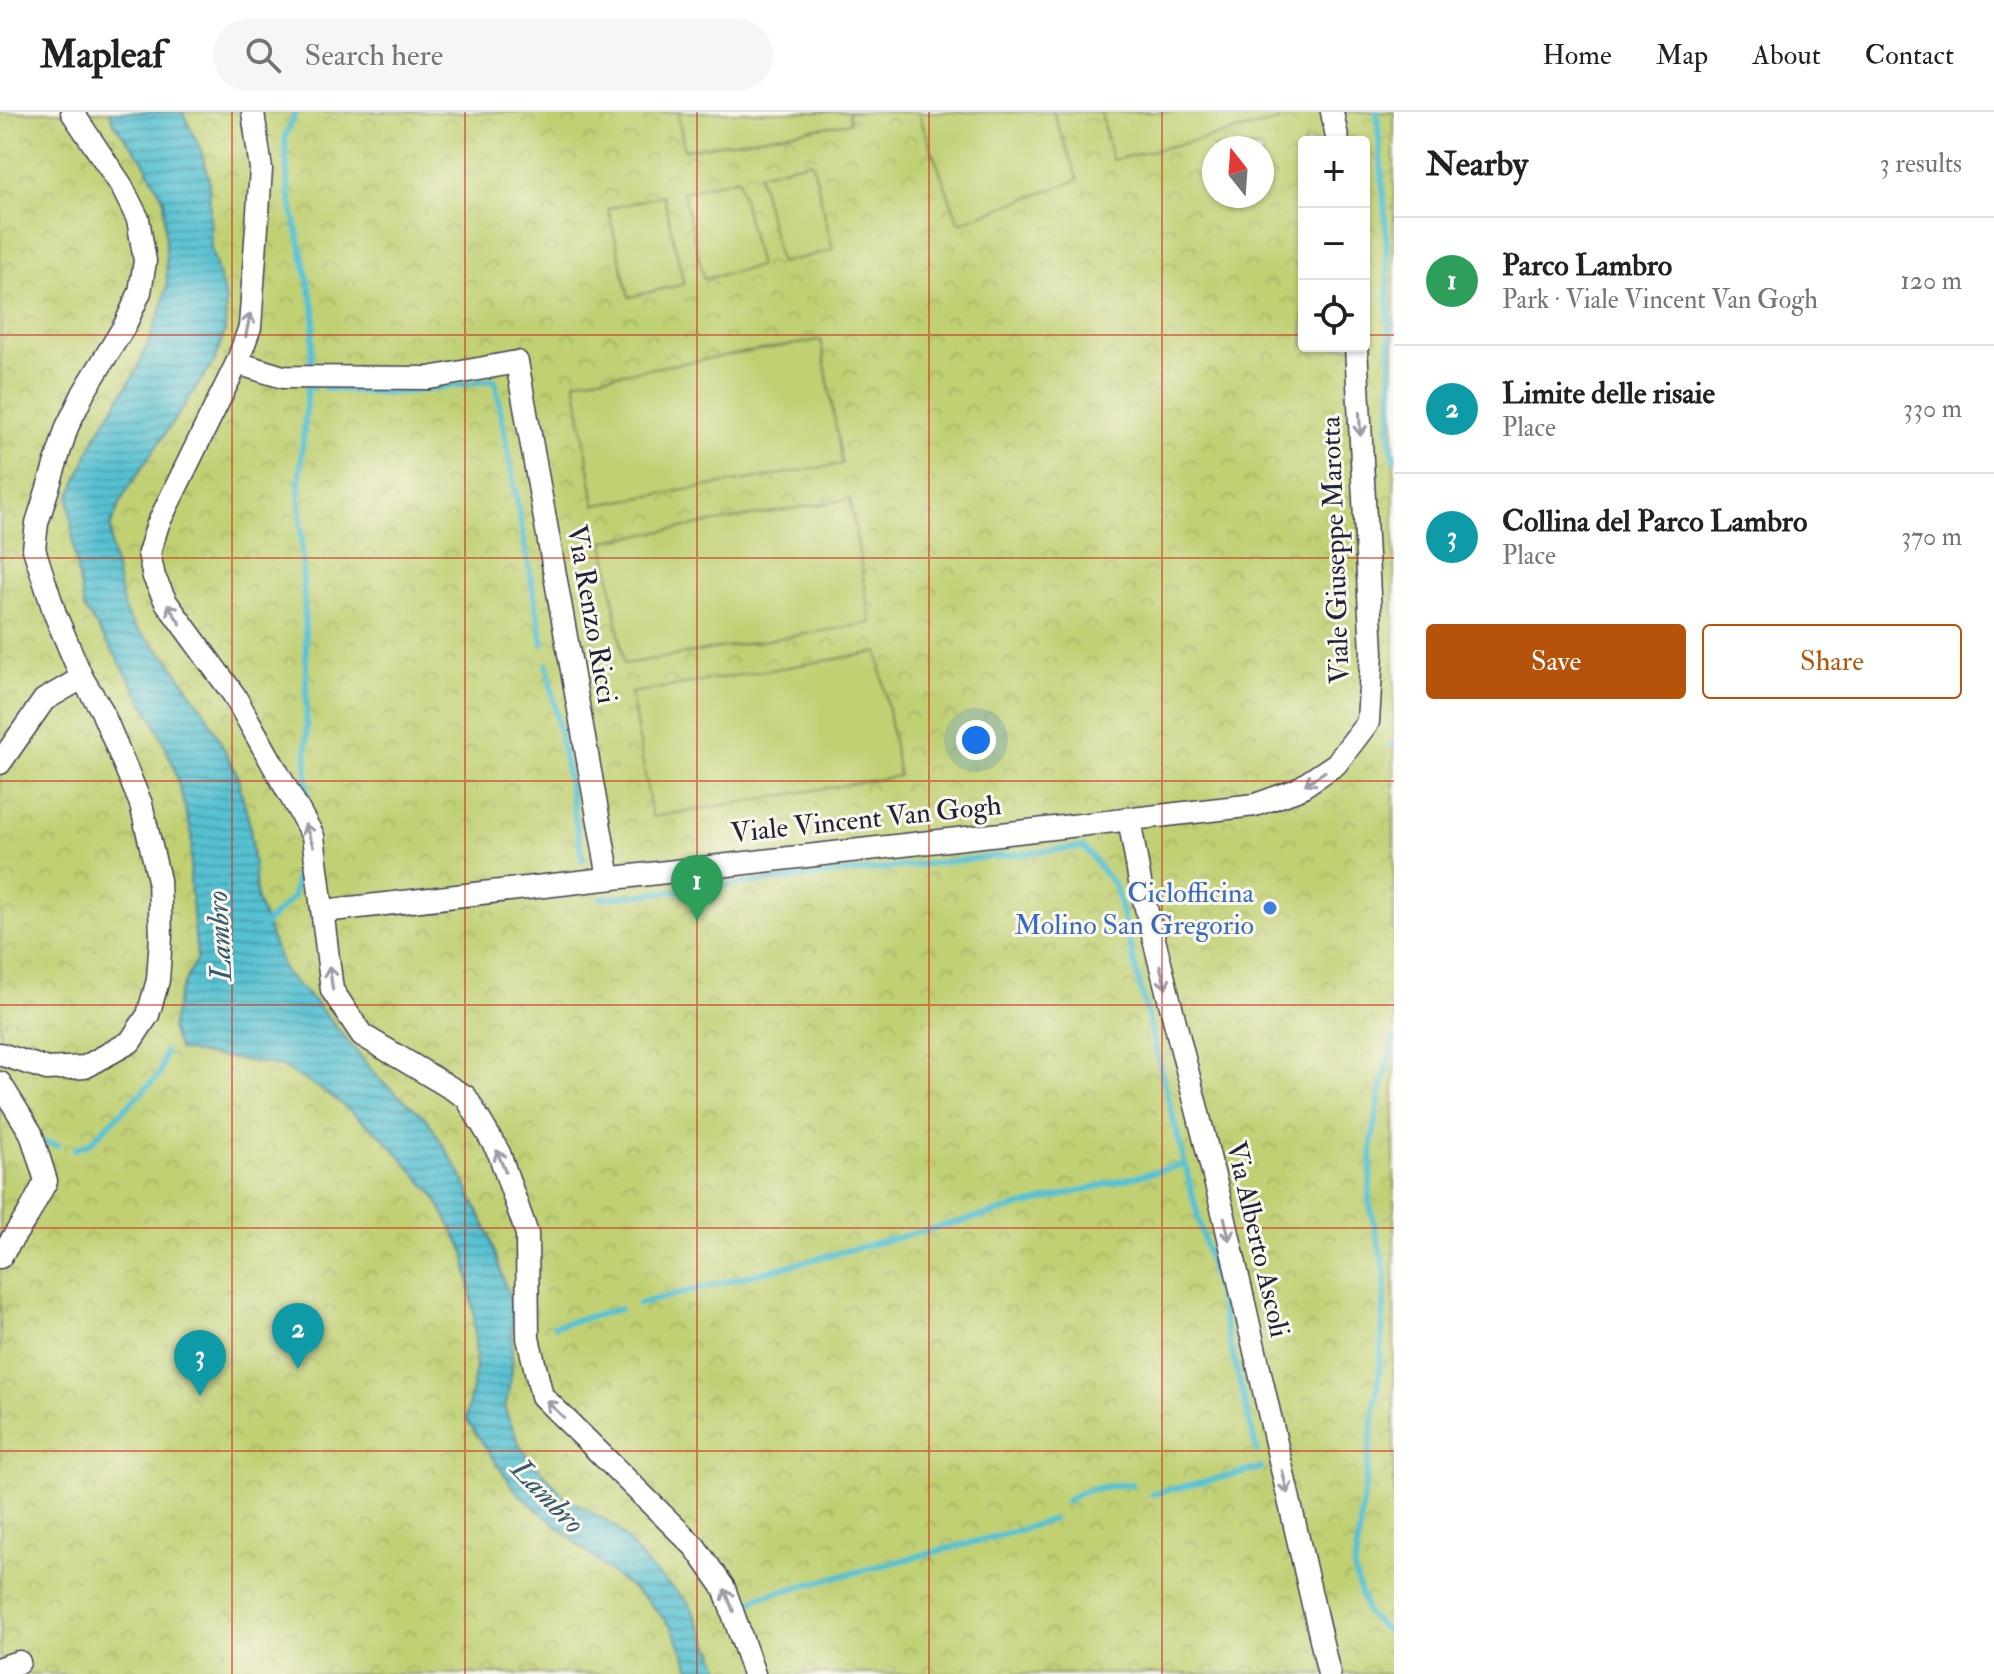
<!DOCTYPE html>
<meta charset="utf-8">
<style>
:root{--surface:#fff;--page:#f6f6f6;--text:#202124;--muted:#757577;--line:#e0e0e0;--accent:#b45309}
body{margin:0;font-family:"IM FELL Double Pica",serif;background:var(--page);color:var(--text)}
.controls{position:absolute;right:24px;top:24px;display:grid;overflow:hidden;border-radius:8px;box-shadow:0 2px 6px #0004}
.controls button{width:72px;height:72px;display:grid;place-items:center;padding:0;border:0;border-bottom:2px solid var(--line);background:var(--surface);color:var(--text);font:40px sans-serif}
.compass{position:absolute;left:1202px;top:24px;width:72px;height:72px;border-radius:50%;background:var(--surface);box-shadow:0 2px 6px #0004;rotate:343deg}
.you{position:absolute;left:976px;top:628px;width:28px;height:28px;margin:-20px;border:6px solid #fff;border-radius:50%;background:#1a73e8;box-shadow:0 0 0 12px #1a73e833}
.badge{display:grid;place-items:center;width:52px;height:52px;border-radius:50%;background:var(--accent);color:#fff;font-size:26px;font-weight:700}
.pin{position:absolute;translate:-50% -66px;filter:drop-shadow(0 2px 4px #0008)}
.pin::after{content:'';position:absolute;top:42px;width:28px;height:24px;background:inherit;clip-path:polygon(0 0,100% 0,50% 100%)}
.list{margin:0;padding:0;list-style:none}
h2{display:flex;justify-content:space-between;align-items:center;height:104px;margin:0;padding:0 32px;font-size:34px}
h2 small{font-size:26px;font-weight:400;color:var(--muted)}
.list li{display:grid;grid-template-columns:52px 1fr auto;gap:24px;align-items:center;box-sizing:border-box;height:128px;padding:0 32px;border-top:2px solid var(--line)}
.list b{display:block;font-size:30px;white-space:nowrap}
.list p{margin:0;font-size:26px;white-space:nowrap;color:var(--muted)}
.list em{font-size:26px;font-style:normal;color:var(--muted)}
.actions{display:flex;gap:16px;padding:24px 32px}
.actions a{flex:1;padding:18px 0;border:2px solid var(--accent);border-radius:8px;text-align:center;font-size:28px;color:var(--accent)}
.actions .main{background:var(--accent);color:#fff}
.icon{flex:none;width:44px;height:44px;fill:none;stroke:currentColor;stroke-width:2;stroke-linecap:round;stroke-linejoin:round}
.map{position:relative;flex:none;width:1394px;height:1562px;overflow:hidden}
header{display:flex;align-items:center;gap:48px;box-sizing:border-box;height:112px;padding:0 40px;background:var(--surface);border-bottom:2px solid var(--line)}
header strong{font-size:38px}
nav{display:flex;gap:44px;margin-inline-start:auto;font-size:28px}
.search{width:560px;height:72px;background:var(--page);display:flex;align-items:center;gap:20px;box-sizing:border-box;padding:0 28px;border-radius:44px;color:var(--muted);font-size:30px}
main{display:flex}
aside{flex:1;background:var(--surface)}
.map>svg:first-child{display:block}
.park{fill:url(#park-crowns);stroke:#717957;stroke-width:2;fill-rule:evenodd}
.garden{fill:#c0d073;stroke:#717957;stroke-width:2}
.water{fill:url(#water-rules);stroke:#3c7286;stroke-width:2}
.lines{fill:none;stroke-linecap:round;stroke-linejoin:round}
.stream{stroke:#56c1d1;stroke-width:6}
.street-casing{stroke:#413e4f;stroke-width:25}
.street{stroke:#fff;stroke-width:22}
.oneway{stroke:#9c9ca7}
.grid{fill:none;stroke:#c8321e;stroke-width:2;stroke-opacity:0.55}
.shop-dot{fill:#3f7fe0;stroke:#fbf7ec;stroke-width:3}
.labels{text-anchor:middle;stroke-width:6;stroke-linejoin:round;paint-order:stroke}
.street-label{font-size:28px;fill:#22223b;stroke:#fbf7ec}
.shop-label{font-size:28px;fill:#366cbe;stroke:#fbf7ec;text-anchor:end}
.water-label{font-size:30px;font-style:italic;fill:#345a70;stroke:#fbf7ec}
</style>
<header>
<strong>Mapleaf</strong>
<div class="search"><svg class="icon" aria-label="search" viewBox="0 0 24 24"><circle cx="10" cy="10" r="6"/><path d="M15 15l6 6"/></svg>Search here</div>
<nav><a>Home</a><a>Map</a><a>About</a><a>Contact</a></nav>
</header>
<main>
<div class="map">
<svg width="1394" height="1562" viewBox="0 0 1394 1562">
<defs>
<pattern id="park-crowns" width="20" height="18" patternUnits="userSpaceOnUse" patternTransform="scale(2)"><rect width="20" height="18" fill="#c0d073"/><path d="M2 6a3 3 0 1 1 6 0M12 15a3 3 0 1 1 6 0" fill="none" stroke="#a5b264"/></pattern>
<pattern id="water-rules" width="6" height="5" patternUnits="userSpaceOnUse" patternTransform="scale(2)"><rect width="6" height="5" fill="#56c1d1"/><path d="M0 2.5h6" fill="none" stroke="#479cab"/></pattern>
</defs>
<rect width="100%" height="100%" fill="#fbf7ec"/>
<filter id="ink" filterUnits="userSpaceOnUse"><feTurbulence type="fractalNoise" baseFrequency=".0125" numOctaves="2"/><feDisplacementMap in="SourceGraphic" scale="16" xChannelSelector="R" yChannelSelector="G"/><feConvolveMatrix kernelMatrix="1 2 1 2 8 2 1 2 1" color-interpolation-filters="sRGB"/></filter>
<filter id="wash" filterUnits="userSpaceOnUse"><feTurbulence type="fractalNoise" baseFrequency=".006" numOctaves="4" result="noise"/><feDisplacementMap in="SourceGraphic" scale="32" xChannelSelector="R" yChannelSelector="G"/><feGaussianBlur stdDeviation="1.8" result="paint"/><feColorMatrix in="noise" values="0 0 0 0 0 0 0 0 0 0 0 0 0 0 0 0 0 1.4 0 .05"/><feComposite in="paint" operator="in"/></filter>
<g filter="url(#wash)">
<rect width="100%" height="100%" fill="#efdfbf"/>
<path class="park" d="M0,0h1394v1562h-1394zM1304,30h60v204h-60zM1214,36h48v48h-48z"/>
<g class="garden">
<polygon points="678,0 848,0 850,11 684,38"/>
<polygon points="918,0 1053,0 1078,68 959,111"/>
<polygon points="1101,0 1277,0 1279,9 1112,48"/>
<polygon points="812,49 833,138 780,151 759,62"/>
<polygon points="738,66 759,154 704,167 683,80"/>
<polygon points="663,83 684,172 629,185 608,97"/>
<polygon points="821,228 842,352 595,393 575,269"/>
<polygon points="850,387 871,511 624,552 604,429"/>
<polygon points="878,540 899,664 652,705 631,581"/>
</g>
<polygon class="water" points="109,0 182,0 200,35 209,66 211,136 226,189 225,218 215,248 125,381 111,412 111,435 124,497 132,513 168,547 206,602 237,662 250,714 257,788 285,861 315,890 380,968 426,1006 460,1060 489,1122 512,1195 512,1258 505,1298 521,1336 564,1384 615,1414 652,1458 689,1491 724,1562 693,1562 672,1516 645,1486 610,1460 516,1379 466,1307 476,1255 474,1202 465,1141 434,1083 384,1026 331,984 281,954 179,938 171,916 179,882 197,846 190,769 192,723 174,655 155,611 116,544 84,496 74,439 69,386 96,324 138,256 161,198 167,173 164,88 143,49 115,13"/>
<g class="lines">
<g class="stream">
<polyline points="296,0 285,24 288,77 315,201 310,258"/>
<polyline points="1377,0 1386,115 1392,293 1389,318 1394,347"/>
<polyline points="325,276 379,281 407,280 495,268 543,532"/>
<polyline points="547,552 583,749"/>
<polyline points="1394,631 1394,634"/>
<polyline points="307,696 306,537 299,371 308,274 314,275"/>
<polyline points="601,787 1084,735 1115,774 1257,1339"/>
<polyline points="262,815 293,785 303,725"/>
<polyline points="1394,927 1381,977 1372,1031 1369,1090 1386,1163 1380,1256 1354,1458 1367,1502 1394,1525"/>
<polyline points="40,1030 58,1033"/>
<polyline points="75,1037 90,1031 160,962 165,940"/>
<polyline points="639,1192 1185,1052"/>
<polyline points="554,1214 620,1197"/>
<polyline points="1152,1382 1261,1356"/>
<path d="M1066,1390c17,-15 45,-16 66,-18"/>
<polyline points="751,1490 759,1485 1013,1420 1053,1407"/>
</g>
</g>
</g>
<g filter="url(#ink)">
<g class="lines">
<g class="street-casing">
<g id="street">
<polyline points="253,0 261,57 250,215 237,251 158,412 149,441 154,465 166,490 234,583 313,724 332,878 362,923 466,985 499,1041 527,1122 528,1226 542,1284 695,1435 724,1476 754,1562"/>
<polyline points="1332,0 1338,30"/>
<polyline points="237,251 283,265 429,266 517,250 609,766"/>
<polyline points="0,651 44,588 82,566"/>
<polyline points="1129,706 1141,776 1224,1104 1329,1562"/>
<polyline points="324,799 1255,693 1297,678 1336,652 1368,610 1372,540 1356,234"/>
<polyline points="0,942 47,957 85,955 130,930 148,903 158,868 161,824 159,768 141,692 101,597 82,566 55,502 34,437 37,411 67,315 84,280 125,213 140,180 145,149 138,107 121,73 72,0"/>
<polyline points="0,971 31,1021 46,1069 28,1103 0,1145"/>
<polyline points="0,1556 19,1550"/>
</g>
</g>
<use href="#street" class="street"/>
</g>
<defs><path id="oneway-shaft" d="M-6 0H5M1.5-3L5.5 0L1.5 3" fill="none" stroke-width="1.6" stroke-linecap="round" stroke-linejoin="round" transform="scale(2)"/></defs>
<g class="oneway">
<use href="#oneway-shaft" transform="translate(248 213) rotate(-79)"/>
<use href="#oneway-shaft" transform="translate(1360 312) rotate(87)"/>
<use href="#oneway-shaft" transform="translate(174 502) rotate(-123)"/>
<use href="#oneway-shaft" transform="translate(1315 666) rotate(147)"/>
<use href="#oneway-shaft" transform="translate(309 723) rotate(-111)"/>
<use href="#oneway-shaft" transform="translate(1163 865) rotate(76)"/>
<use href="#oneway-shaft" transform="translate(331 866) rotate(-98)"/>
<use href="#oneway-shaft" transform="translate(501 1049) rotate(-112)"/>
<use href="#oneway-shaft" transform="translate(1227 1117) rotate(77)"/>
<use href="#oneway-shaft" transform="translate(555 1297) rotate(-136)"/>
<use href="#oneway-shaft" transform="translate(1285 1370) rotate(77)"/>
<use href="#oneway-shaft" transform="translate(729 1488) rotate(-111)"/>
</g>
</g>
<path class="grid" d="M232,0v1562M465,0v1562M697,0v1562M929,0v1562M1162,0v1562M0,223h1304M1364,223h30M0,446h1394M0,669h1394M0,893h1394M0,1116h1394M0,1339h1394"/>
<circle class="shop-dot" cx="1270" cy="796" r="8"/>
<g class="labels">
<g class="street-label">
<text transform="translate(1334 438) rotate(-92)" y="10">Viale Giuseppe Marotta</text>
<text transform="translate(593 502) rotate(80)" y="10">Via Renzo Ricci</text>
<text transform="translate(866 706) rotate(-6)" y="10">Viale Vincent Van Gogh</text>
<text transform="translate(1259 1127) rotate(77)" y="10">Via Alberto Ascoli</text>
</g>
<g class="shop-label">
<text x="1254" y="790">Ciclofficina<tspan x="1254" dy="32">Molino San Gregorio</tspan></text>
</g>
<g class="water-label">
<text transform="translate(219 824) rotate(-93)" y="10">Lambro</text>
<text transform="translate(548 1384) rotate(46)" y="10">Lambro</text>
</g>
</g>
</svg>
<div class="controls">
<button>+</button>
<button>−</button>
<button><svg class="icon" aria-label="locate" viewBox="0 0 24 24"><circle cx="12" cy="12" r="6"/><path d="M12 2v4M12 18v4M2 12h4M18 12h4"/></svg></button>
</div>
<svg class="compass" viewBox="-18 -18 36 36"><path d="M0-13l5 13h-10z" fill="#e53935"/><path d="M0 13l5-13h-10z" fill="#757577"/></svg>
<div class="you"></div>
<div class="pin badge" style="left:697px;top:809px;background:#2e9e5b">1</div>
<div class="pin badge" style="left:298px;top:1257px;background:#0f9aa8">2</div>
<div class="pin badge" style="left:200px;top:1284px;background:#0f9aa8">3</div>
</div>
<aside>
<h2>Nearby<small>3 results</small></h2>
<ul class="list">
<li><span class="badge" style="background:#2e9e5b">1</span><div><b>Parco Lambro</b><p>Park · Viale Vincent Van Gogh</p></div><em>120 m</em></li>
<li><span class="badge" style="background:#0f9aa8">2</span><div><b>Limite delle risaie</b><p>Place</p></div><em>330 m</em></li>
<li><span class="badge" style="background:#0f9aa8">3</span><div><b>Collina del Parco Lambro</b><p>Place</p></div><em>370 m</em></li>
</ul>
<div class="actions"><a class="main">Save</a><a>Share</a></div>
</aside>
</main>
